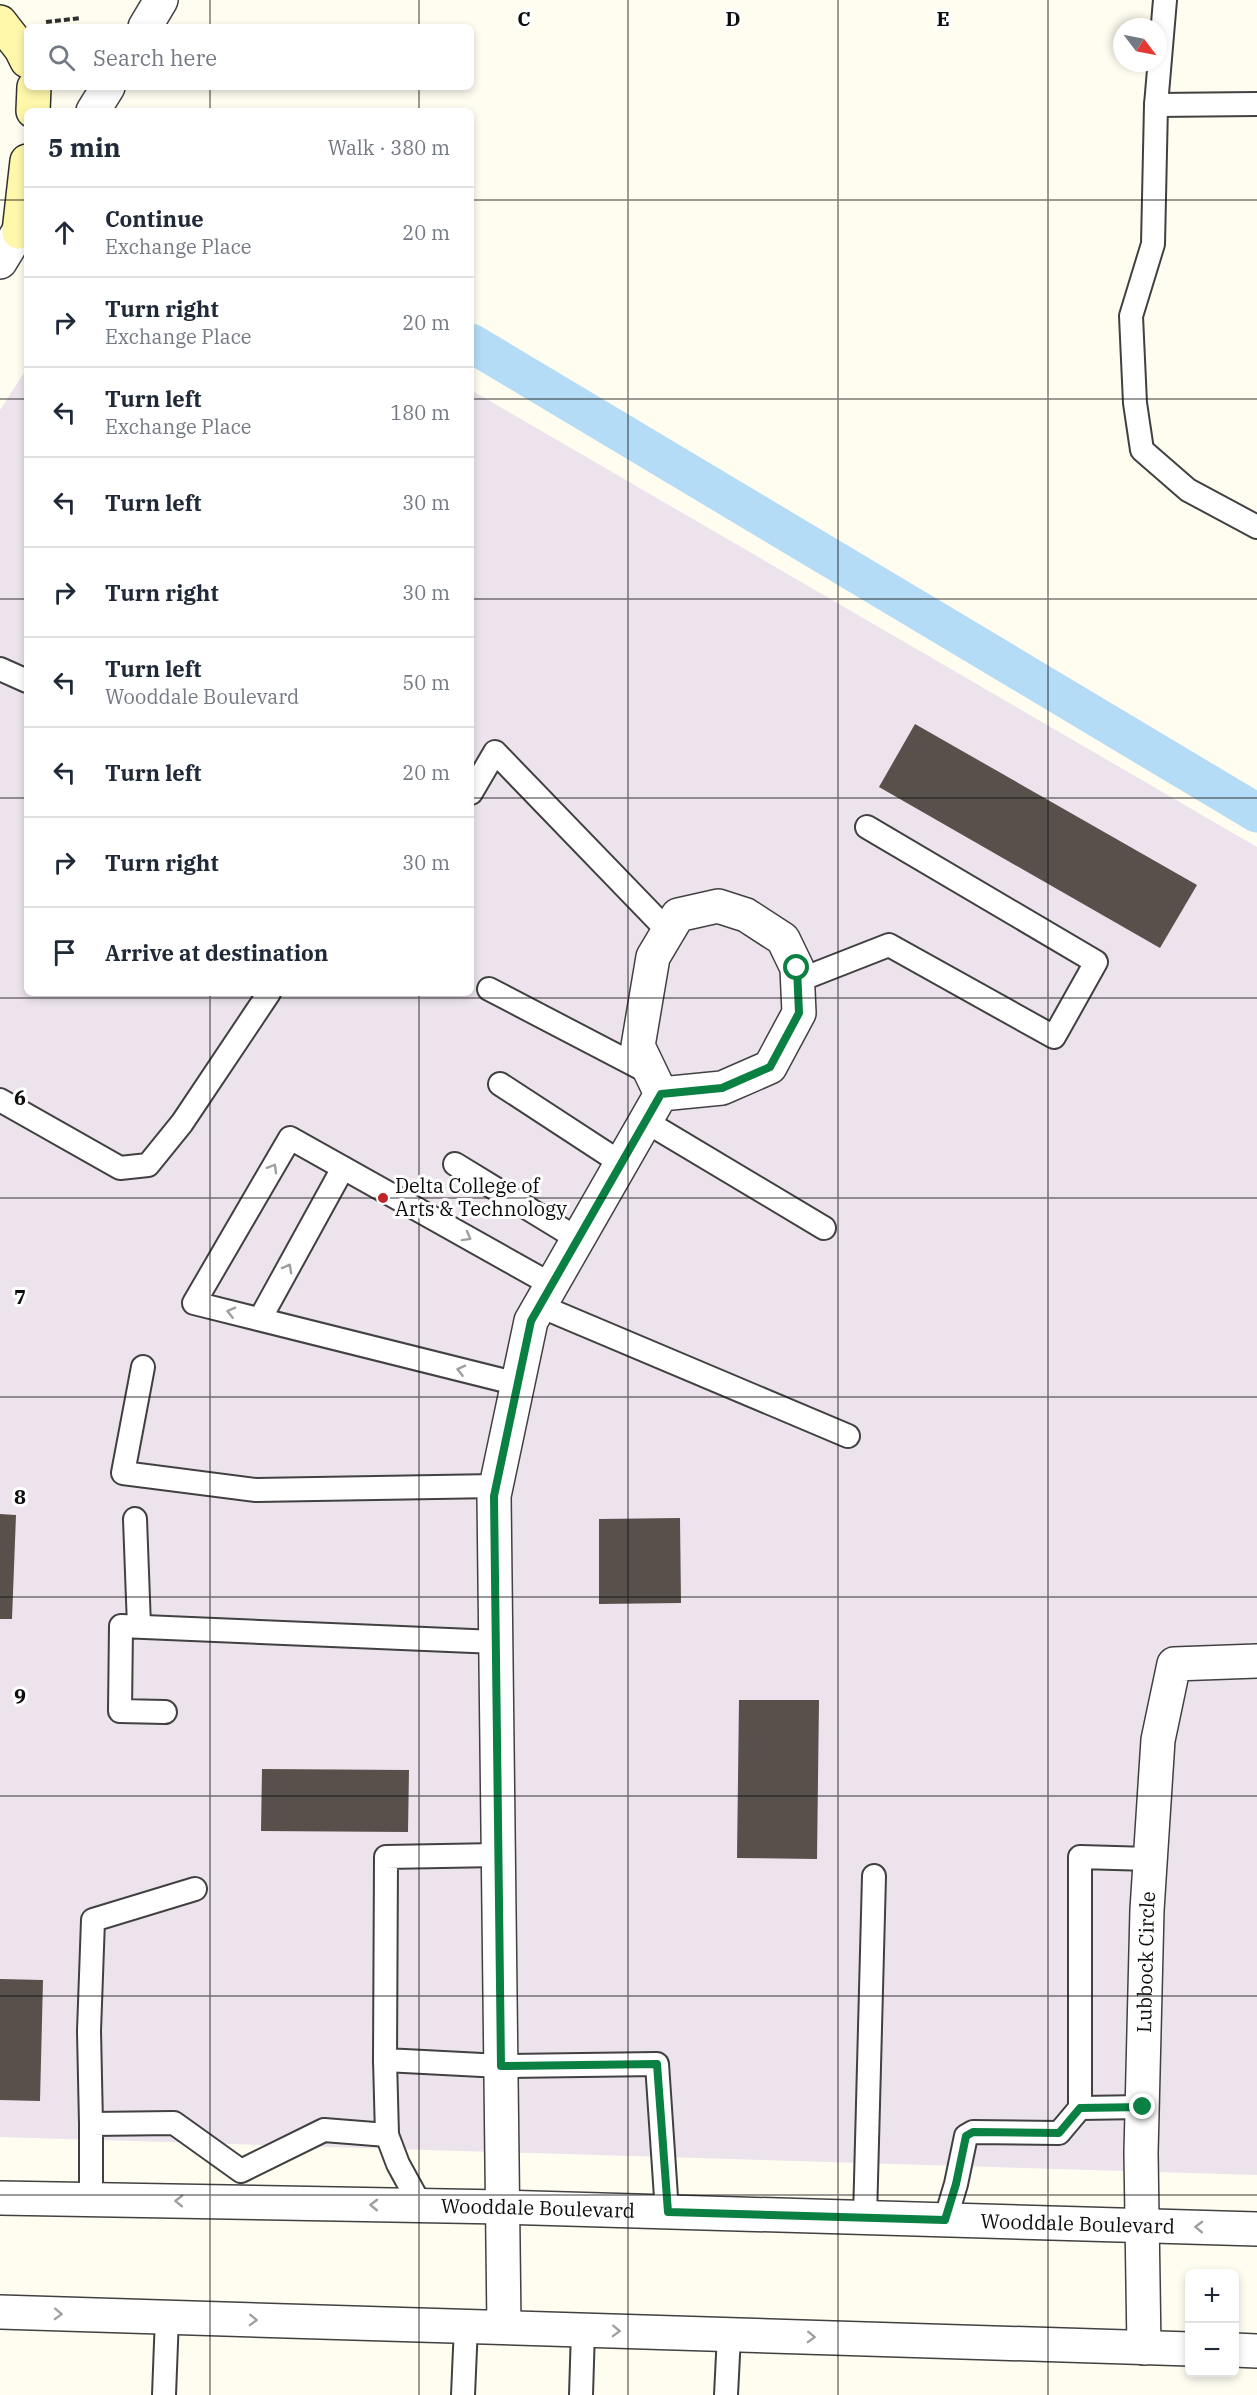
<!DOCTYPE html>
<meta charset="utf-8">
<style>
:root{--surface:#fff;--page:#f6f6f7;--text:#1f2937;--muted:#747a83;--line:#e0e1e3}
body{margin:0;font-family:"IBM Plex Serif",serif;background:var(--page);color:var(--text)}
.controls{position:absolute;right:18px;bottom:18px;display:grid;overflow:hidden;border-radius:9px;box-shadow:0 3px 9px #0003}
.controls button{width:54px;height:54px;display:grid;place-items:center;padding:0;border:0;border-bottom:2px solid var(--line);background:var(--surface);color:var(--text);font:30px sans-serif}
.compass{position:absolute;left:1113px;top:18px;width:54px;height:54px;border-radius:50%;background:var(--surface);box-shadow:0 3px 9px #0003;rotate:122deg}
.stop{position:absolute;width:18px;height:18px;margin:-14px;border:4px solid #0b8043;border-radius:50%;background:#fff}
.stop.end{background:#0b8043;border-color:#fff;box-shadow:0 2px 6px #0008}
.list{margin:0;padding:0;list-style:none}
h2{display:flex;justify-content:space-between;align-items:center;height:78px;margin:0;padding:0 24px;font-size:26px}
h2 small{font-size:20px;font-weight:400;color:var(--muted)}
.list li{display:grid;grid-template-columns:39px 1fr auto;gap:18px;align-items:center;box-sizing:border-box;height:90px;padding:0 24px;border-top:2px solid var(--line)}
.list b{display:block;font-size:22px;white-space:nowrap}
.list p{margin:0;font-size:20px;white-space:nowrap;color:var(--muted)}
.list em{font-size:20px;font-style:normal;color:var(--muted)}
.icon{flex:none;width:33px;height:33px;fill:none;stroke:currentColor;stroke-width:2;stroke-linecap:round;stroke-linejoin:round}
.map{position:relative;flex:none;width:1257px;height:2395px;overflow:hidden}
.search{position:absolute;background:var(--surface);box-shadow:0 3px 9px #0003;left:24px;top:24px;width:450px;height:66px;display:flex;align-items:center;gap:15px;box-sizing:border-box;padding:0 21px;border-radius:9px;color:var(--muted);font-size:22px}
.panel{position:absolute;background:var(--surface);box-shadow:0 3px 9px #0003;left:24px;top:108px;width:450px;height:888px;border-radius:9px}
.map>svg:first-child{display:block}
.industrial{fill:#ece3ed}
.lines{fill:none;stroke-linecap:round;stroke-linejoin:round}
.canal{stroke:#b4dcf7;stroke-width:39}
.building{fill:#57504b}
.service-casing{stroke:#414141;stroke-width:26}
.minor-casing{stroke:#414141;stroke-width:36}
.tertiary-casing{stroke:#414141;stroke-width:36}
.secondary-casing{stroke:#303030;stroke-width:36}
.path{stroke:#303030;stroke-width:4;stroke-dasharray:6 3;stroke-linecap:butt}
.service{stroke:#fff;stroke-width:22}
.minor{stroke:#fff;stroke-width:33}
.tertiary{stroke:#fff;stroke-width:33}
.secondary{stroke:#fff8ab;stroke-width:33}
.oneway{stroke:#9f9f9f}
.route{stroke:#0b8043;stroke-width:8}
.grid{fill:none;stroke:#0e0e0e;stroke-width:1.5;stroke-opacity:0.55}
.poi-dot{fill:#c12427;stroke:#fff;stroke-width:2}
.labels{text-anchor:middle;stroke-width:6;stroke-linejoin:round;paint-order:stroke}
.poi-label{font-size:20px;fill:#0e0e0e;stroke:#fff;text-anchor:start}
.street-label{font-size:20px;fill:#0e0e0e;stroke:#fff}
.grid-label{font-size:20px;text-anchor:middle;font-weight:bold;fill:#0e0e0e;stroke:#fff;stroke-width:6;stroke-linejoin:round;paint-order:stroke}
</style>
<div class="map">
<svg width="1257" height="2395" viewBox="0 0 1257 2395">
<rect width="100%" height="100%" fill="#fffcf0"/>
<polygon class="industrial" points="27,368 27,993 471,993 471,390 1257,847 1257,2175 0,2137 0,410"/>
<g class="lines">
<polyline class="canal" points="471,343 1257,813"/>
</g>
<g class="building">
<polygon points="915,724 1197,885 1160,948 879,787"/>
<polygon points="0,1514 16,1515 12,1619 0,1619"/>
<polygon points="680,1518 681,1603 599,1604 599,1519"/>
<polygon points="739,1700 819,1700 817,1859 737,1858"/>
<polygon points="262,1769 409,1770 408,1832 261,1831"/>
<polygon points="0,1979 43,1980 40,2101 0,2100"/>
</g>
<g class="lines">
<g class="service-casing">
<g id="service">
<polyline points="1165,0 1156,105 1153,244 1131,316 1135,403 1142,450 1188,490 1257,527"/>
<polyline points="1156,105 1257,104"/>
<polyline points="0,669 27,681"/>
<polyline points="471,793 495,752 668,931"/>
<polyline points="797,981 889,945 1054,1037 1096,962 867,827"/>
<polyline points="489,989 650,1073"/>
<polyline points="500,1084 621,1163"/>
<polyline points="0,1100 120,1168 148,1165 182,1123 269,993"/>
<polyline points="645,1121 824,1228"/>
<polyline points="455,1164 578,1239"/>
<polyline points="540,1306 848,1436"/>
<polyline points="260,1319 343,1168"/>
<polyline points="143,1367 123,1473 256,1490 496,1486"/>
<polyline points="518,1384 194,1303 290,1138 552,1285"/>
<polyline points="135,1519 139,1626"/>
<polyline points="165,1712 120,1711 121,1626 496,1642"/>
<polyline points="498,1855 386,1857 385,2060 501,2066 657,2064 667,2212"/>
<polyline points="385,2060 387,2135 398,2164 421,2206"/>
<polyline points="1143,2107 1080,2108 1080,1857 1150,1859"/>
<polyline points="91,2124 89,2031 93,1920 195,1889"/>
<polyline points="91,2200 91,2124 174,2123 241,2171 324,2130 387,2135"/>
<polyline points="865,2218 874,1876"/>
<polyline points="945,2221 956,2184 966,2136 973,2132 1059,2133 1080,2108"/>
<polyline points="164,2395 167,2317"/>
<polyline points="463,2395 466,2326"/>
<polyline points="581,2395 583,2330"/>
<polyline points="726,2395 729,2335"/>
</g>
</g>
<g class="minor-casing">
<g id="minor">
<polyline points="504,2327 494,1496 531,1321 661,1094 638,1046 653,957 678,915 718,906 746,915 783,939 797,968 799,1013 770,1067 722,1088 661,1094"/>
<path id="s1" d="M1144,2348l-3,-195 6,-243 11,-170 16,-76 83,-3"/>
</g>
</g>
<g class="tertiary-casing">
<g id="tertiary">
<polyline points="145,27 161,0"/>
<polyline points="93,111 108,87"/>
<polyline points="0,262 27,218"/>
<path id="s2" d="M0,2198l502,9 755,22"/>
<polyline points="0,2312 1190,2349"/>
<polyline points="1234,2350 1257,2351"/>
</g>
</g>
<g class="secondary-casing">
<g id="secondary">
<polyline points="0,22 21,49 27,61"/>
<polyline points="33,111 34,87"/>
<polyline points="19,232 27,161"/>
</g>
</g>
<polyline class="path" points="46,22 81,18"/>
<use href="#service" class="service"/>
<use href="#minor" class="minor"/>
<use href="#tertiary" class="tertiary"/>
<use href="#secondary" class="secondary"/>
</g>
<defs><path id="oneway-chevron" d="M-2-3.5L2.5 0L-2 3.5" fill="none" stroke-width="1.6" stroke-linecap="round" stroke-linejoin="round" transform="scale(1.5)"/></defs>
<g class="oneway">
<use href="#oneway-chevron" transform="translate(273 1168) rotate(-60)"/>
<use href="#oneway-chevron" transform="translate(467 1237) rotate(29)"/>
<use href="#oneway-chevron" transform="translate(288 1268) rotate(-61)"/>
<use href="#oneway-chevron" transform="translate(231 1312) rotate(-166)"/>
<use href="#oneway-chevron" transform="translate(461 1370) rotate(-166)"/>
<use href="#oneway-chevron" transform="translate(179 2201) rotate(-179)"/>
<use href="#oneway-chevron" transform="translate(374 2205) rotate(-179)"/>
<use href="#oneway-chevron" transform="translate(1199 2227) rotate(-179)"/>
<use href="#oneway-chevron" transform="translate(58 2314) rotate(2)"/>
<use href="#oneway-chevron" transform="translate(253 2320) rotate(2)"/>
<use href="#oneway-chevron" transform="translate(616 2331) rotate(2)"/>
<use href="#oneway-chevron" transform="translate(811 2337) rotate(2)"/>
</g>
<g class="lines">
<polyline class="route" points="797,968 799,1013 770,1067 722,1088 661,1094 531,1321 494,1496 501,2066 657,2064 668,2212 945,2220 956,2184 966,2136 973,2132 1059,2133 1080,2108 1143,2107"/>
</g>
<path class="grid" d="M210,0v27M419,0v27M628,0v2395M838,0v2395M1048,0v2395M210,87v24M419,87v24M0,200h27M471,200h786M0,399h27M471,399h786M0,599h27M471,599h786M0,798h27M471,798h786M210,993v1402M419,993v1402M0,998h1257M0,1198h1257M0,1397h1257M0,1597h1257M0,1796h1257M0,1996h1257M0,2195h1257"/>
<circle class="poi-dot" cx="383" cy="1198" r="6"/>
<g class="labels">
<g class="poi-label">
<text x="395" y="1193">Delta College of<tspan x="395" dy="23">Arts &amp; Technology</tspan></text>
</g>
<g class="street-label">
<text dy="7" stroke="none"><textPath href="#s1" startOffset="386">Lubbock Circle</textPath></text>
<text dy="7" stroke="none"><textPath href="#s2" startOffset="538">Wooddale Boulevard</textPath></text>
<text dy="7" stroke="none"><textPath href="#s2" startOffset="1078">Wooddale Boulevard</textPath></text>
</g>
</g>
<g class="grid-label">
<text x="524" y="26">C</text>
<text x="733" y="26">D</text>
<text x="943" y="26">E</text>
<text x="20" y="1105">6</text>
<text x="20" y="1304">7</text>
<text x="20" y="1504">8</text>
<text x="20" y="1703">9</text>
</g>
</svg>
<div class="controls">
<button>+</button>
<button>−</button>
</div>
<svg class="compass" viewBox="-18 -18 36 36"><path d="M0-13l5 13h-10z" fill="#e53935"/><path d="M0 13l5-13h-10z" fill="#747a83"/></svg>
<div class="stop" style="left:797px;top:968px"></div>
<div class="stop end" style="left:1143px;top:2107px"></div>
<div class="search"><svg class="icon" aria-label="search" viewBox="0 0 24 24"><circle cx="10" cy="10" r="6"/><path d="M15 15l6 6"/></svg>Search here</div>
<section class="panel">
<h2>5 min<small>Walk · 380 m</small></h2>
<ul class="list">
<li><svg class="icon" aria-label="ahead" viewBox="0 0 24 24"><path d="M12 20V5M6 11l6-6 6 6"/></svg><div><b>Continue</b><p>Exchange Place</p></div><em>20 m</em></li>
<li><svg class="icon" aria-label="right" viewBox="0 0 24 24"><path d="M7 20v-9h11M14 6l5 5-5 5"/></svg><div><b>Turn right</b><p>Exchange Place</p></div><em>20 m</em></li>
<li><svg class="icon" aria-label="left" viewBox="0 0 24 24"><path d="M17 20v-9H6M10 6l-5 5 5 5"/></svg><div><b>Turn left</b><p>Exchange Place</p></div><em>180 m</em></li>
<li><svg class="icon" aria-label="left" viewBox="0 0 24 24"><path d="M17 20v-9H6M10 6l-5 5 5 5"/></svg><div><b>Turn left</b></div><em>30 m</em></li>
<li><svg class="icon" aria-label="right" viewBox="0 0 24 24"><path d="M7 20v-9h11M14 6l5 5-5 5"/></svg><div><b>Turn right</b></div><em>30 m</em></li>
<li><svg class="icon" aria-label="left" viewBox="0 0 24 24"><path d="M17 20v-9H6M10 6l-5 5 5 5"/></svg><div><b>Turn left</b><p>Wooddale Boulevard</p></div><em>50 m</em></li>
<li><svg class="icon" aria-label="left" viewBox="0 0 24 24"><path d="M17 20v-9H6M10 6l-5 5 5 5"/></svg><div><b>Turn left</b></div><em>20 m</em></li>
<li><svg class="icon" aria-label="right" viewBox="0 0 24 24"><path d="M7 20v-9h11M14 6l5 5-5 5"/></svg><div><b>Turn right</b></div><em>30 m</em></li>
<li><svg class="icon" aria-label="arrive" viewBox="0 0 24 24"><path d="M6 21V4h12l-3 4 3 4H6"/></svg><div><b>Arrive at destination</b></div></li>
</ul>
</section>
</div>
